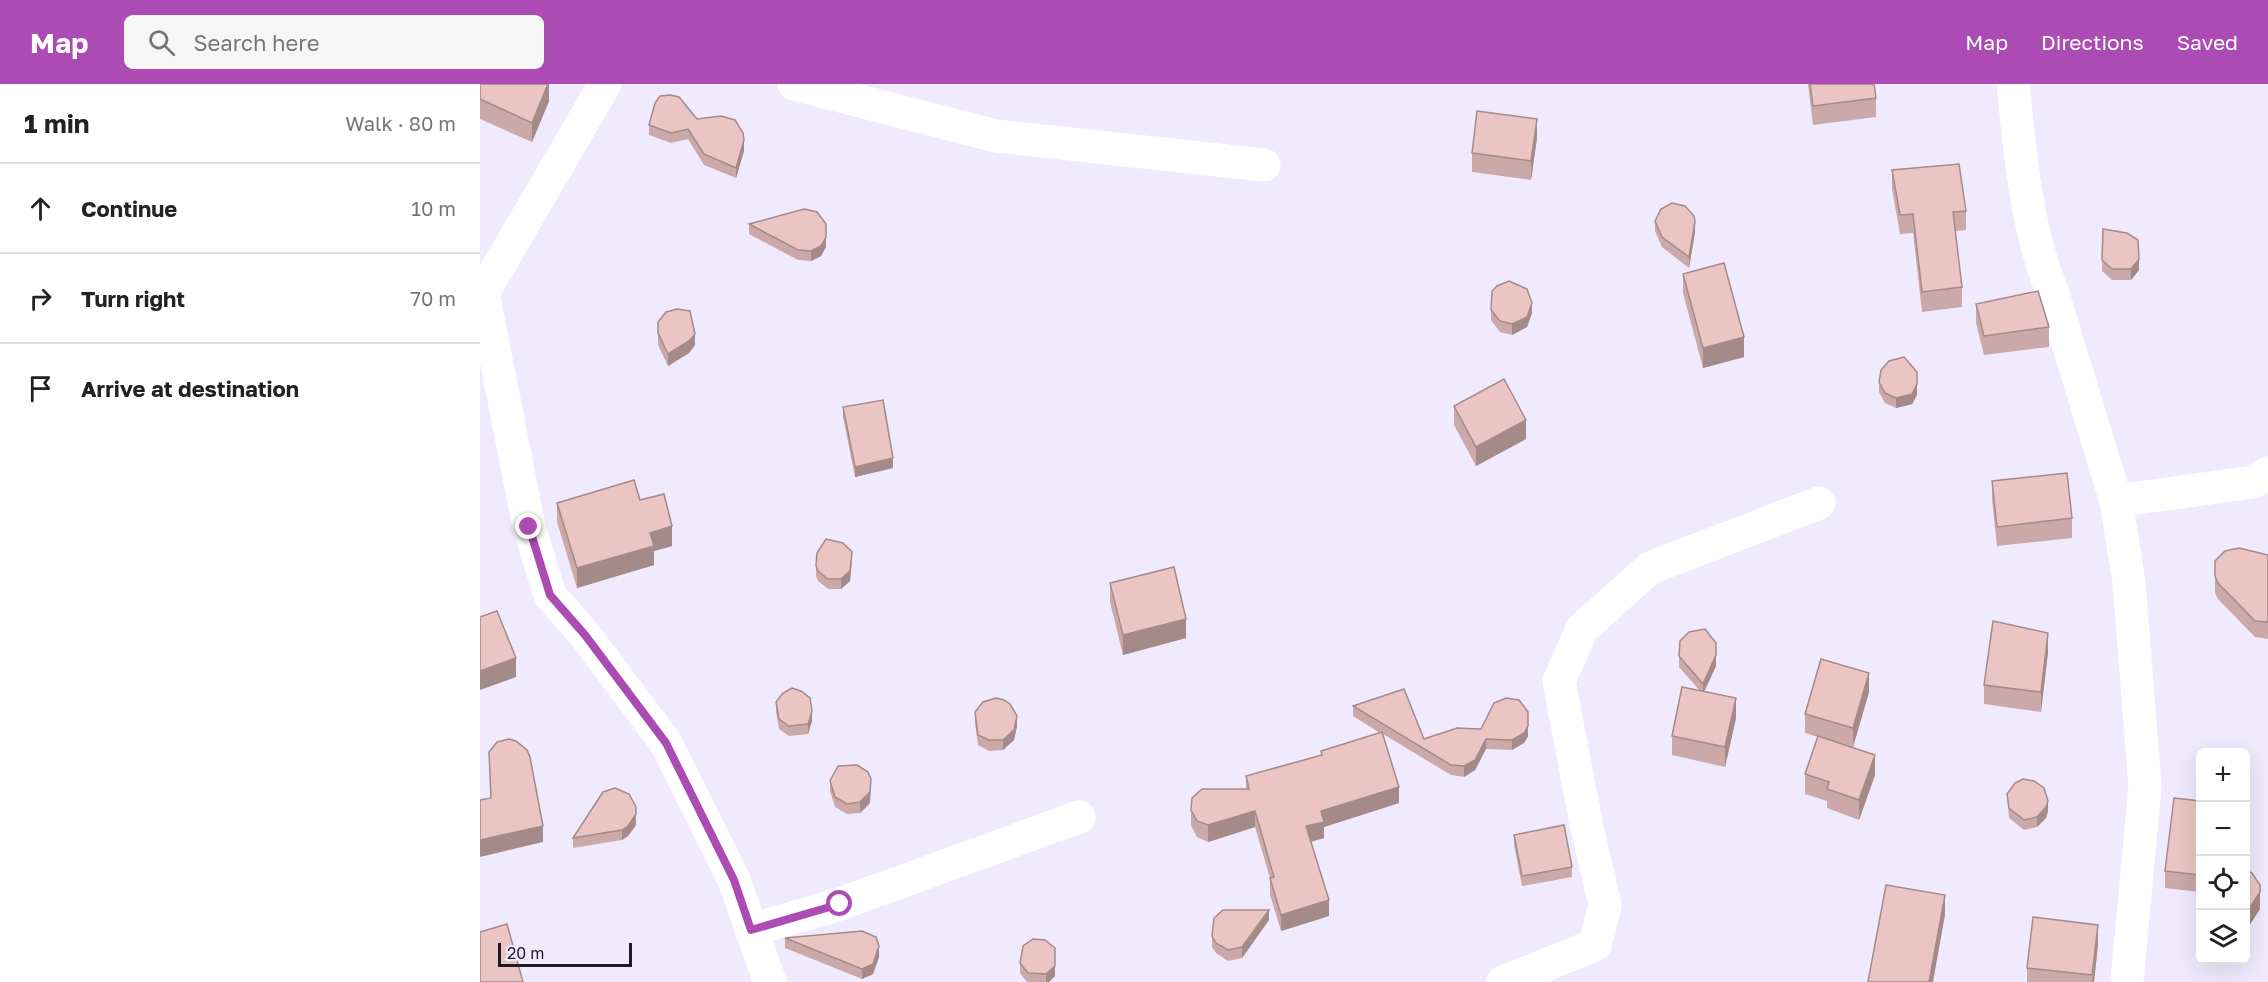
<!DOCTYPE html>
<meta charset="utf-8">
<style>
:root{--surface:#fff;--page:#f6f6f6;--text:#222;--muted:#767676;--line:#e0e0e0;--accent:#ab4bb3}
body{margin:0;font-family:"Golos Text",sans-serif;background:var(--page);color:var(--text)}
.controls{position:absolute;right:18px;bottom:18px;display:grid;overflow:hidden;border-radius:9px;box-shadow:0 6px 24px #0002}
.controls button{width:54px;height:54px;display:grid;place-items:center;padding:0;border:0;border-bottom:2px solid var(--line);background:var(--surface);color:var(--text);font:30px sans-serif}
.scale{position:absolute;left:18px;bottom:15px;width:134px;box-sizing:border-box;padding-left:6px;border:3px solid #1d1925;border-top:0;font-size:16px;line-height:21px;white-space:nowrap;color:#1d1925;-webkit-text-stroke:4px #f0eafe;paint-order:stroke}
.stop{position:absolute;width:18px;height:18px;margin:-14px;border:4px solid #ab4bb3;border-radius:50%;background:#fff}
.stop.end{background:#ab4bb3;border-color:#fff;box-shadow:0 2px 6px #0008}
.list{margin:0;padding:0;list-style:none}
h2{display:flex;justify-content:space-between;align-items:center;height:78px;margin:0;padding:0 24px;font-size:26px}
h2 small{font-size:20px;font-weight:400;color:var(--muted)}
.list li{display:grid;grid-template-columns:39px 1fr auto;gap:18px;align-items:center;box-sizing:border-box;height:90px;padding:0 24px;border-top:2px solid var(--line)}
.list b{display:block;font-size:22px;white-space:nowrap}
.list em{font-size:20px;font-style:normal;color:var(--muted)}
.icon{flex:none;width:33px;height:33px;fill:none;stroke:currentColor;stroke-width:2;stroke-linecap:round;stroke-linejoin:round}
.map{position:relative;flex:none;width:1788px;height:898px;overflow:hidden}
header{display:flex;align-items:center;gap:36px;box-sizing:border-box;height:84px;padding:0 30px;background:var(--accent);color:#fff}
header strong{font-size:28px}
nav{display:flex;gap:33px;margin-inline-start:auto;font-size:21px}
.search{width:420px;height:54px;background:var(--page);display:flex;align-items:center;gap:15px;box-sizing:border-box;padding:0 21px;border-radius:9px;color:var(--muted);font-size:22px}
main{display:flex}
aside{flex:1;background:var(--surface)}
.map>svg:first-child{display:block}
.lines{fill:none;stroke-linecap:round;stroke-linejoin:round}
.minor{stroke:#fff;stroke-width:33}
.wall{fill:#caa9a8}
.shaded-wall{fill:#a48a88}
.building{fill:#ebc5c3;stroke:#a48a88;stroke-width:1.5}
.route{stroke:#ab4bb3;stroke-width:8}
</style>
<header>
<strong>Map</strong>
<div class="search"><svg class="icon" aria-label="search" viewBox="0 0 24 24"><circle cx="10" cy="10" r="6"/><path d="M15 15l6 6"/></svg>Search here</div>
<nav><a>Map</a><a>Directions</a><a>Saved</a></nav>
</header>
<main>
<aside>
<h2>1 min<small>Walk · 80 m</small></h2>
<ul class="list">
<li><svg class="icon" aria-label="ahead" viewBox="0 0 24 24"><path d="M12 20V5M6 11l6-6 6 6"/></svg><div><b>Continue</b></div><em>10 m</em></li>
<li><svg class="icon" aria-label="right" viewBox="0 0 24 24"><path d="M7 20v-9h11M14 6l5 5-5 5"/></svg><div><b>Turn right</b></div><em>70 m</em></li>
<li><svg class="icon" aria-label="arrive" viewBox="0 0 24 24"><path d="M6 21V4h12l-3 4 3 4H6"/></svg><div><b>Arrive at destination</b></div></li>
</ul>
</aside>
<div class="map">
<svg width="1788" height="898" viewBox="0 0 1788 898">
<rect width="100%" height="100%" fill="#f0eafe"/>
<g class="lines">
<g class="minor">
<polyline points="125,0 3,209 49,443 70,511 105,551 186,659 254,796 290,898"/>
<polyline points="314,0 516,52 784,81"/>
<path d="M1533,0c7,69 13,143 39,207l64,210 13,81 16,204 -18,196"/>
<polyline points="1636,417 1773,398 1788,389"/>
<polyline points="271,846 360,820 599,733"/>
<polyline points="1023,898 1115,861 1125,821 1107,744 1079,597 1102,545 1170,484 1339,419"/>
</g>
</g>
<g class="wall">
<polygon points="0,0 69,0 69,17 52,58 0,35"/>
<polygon points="1328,0 1394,0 1396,14 1396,33 1333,41"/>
<polygon points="217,35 264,67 256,94 224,81 208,55 191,59 169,51 169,41"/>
<polygon points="1057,54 1051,96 992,88 992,69"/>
<polygon points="1412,86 1486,127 1486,146 1475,147 1482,203 1482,223 1442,228 1433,149 1420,150 1412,105"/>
<polygon points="1175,137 1215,148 1209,184 1182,163 1175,147"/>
<polygon points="269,140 346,140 346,163 341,172 331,177 318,176 269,150"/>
<polygon points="1623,145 1659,186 1651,196 1632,196 1622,187"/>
<polygon points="1203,190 1264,273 1223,284 1203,209"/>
<polygon points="1496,220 1569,243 1569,263 1504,271 1496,239"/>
<polygon points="1011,226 1052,229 1047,243 1032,251 1020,248 1011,236"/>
<polygon points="178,238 215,261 209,269 188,282 178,261"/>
<polygon points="1437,288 1437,311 1432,320 1416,324 1405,319 1399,308 1399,298"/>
<polygon points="974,322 1046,355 996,382 974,341"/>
<polygon points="363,323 413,384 375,393 363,333"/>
<polygon points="1512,397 1592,434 1592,454 1517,462 1512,416"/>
<polygon points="160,416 192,462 174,467 174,481 97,504 77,438 77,419"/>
<polygon points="1788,471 1788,555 1775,553 1738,515 1735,509 1735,492"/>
<polygon points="372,479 370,497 361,505 348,505 338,497 336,492 336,482"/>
<polygon points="630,499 706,554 643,571 630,518"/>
<polygon points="1568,568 1561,628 1504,620 1504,601"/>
<polygon points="1199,572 1236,582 1224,608 1256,634 1245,683 1192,671 1192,652 1220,607 1199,583"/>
<polygon points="1389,608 1373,663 1361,659 1395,691 1379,736 1347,724 1347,717 1325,710 1325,690 1338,653 1325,649 1325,630"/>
<polygon points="296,618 332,637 328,650 309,652 299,645 296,628"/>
<polygon points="873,622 944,655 1048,652 1044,659 1032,666 1006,665 995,686 984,693 971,691 903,650 919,719 844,743 844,754 831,758 849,832 801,847 790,811 790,794 775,743 728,758 717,753 711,742 711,726 766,705 766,692 841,672 841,667 900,649 873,632"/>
<polygon points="495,628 537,642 534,656 523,666 509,667 498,661 495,639"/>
<polygon points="350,697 391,705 390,719 380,729 367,730 355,723 350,707"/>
<polygon points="1527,710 1568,727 1566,734 1557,743 1544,746 1529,734"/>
<polygon points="1720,717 1720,808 1685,804 1685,787"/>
<polygon points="156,723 156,741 148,752 142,756 93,764 93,754"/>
<polygon points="1034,751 1092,783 1092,793 1042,802 1034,761"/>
<polygon points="1766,786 1780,825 1769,842 1766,842"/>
<polygon points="789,836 762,874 748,877 736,869 732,863 732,852"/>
<polygon points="305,854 399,873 393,890 382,895 305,864"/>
<polygon points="1618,860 1614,898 1547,898 1547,884"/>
<polygon points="540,879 575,892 569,898 547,898 540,889"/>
</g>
<g class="shaded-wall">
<polygon points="68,0 69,0 69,17 52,58 52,39"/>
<polygon points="1057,35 1057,54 1051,96 1051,77"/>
<polygon points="264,56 264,67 256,94 256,84"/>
<polygon points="1215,138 1215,148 1209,184 1209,173"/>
<polygon points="346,153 346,163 341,172 331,177 331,167"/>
<polygon points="1659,175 1659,186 1651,196 1651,185"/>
<polygon points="1052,219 1052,229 1047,243 1032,251 1032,240"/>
<polygon points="215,250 215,261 209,269 188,282 188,270"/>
<polygon points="1264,253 1264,273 1223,284 1223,264"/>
<polygon points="1437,300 1437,311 1432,320 1416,324 1416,314"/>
<polygon points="1046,336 1046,355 996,382 996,363"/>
<polygon points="413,374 413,384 375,393 375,383"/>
<polygon points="192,442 192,462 174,467 174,481 97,504 97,484 170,449"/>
<polygon points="372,468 370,497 361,505 361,495"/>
<polygon points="706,535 706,554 643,571 643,551"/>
<polygon points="1568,549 1568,568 1561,628 1561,608"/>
<polygon points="1236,571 1236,582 1223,610 1223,600"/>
<polygon points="36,574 36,593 0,606 0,587"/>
<polygon points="1389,589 1389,608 1373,663 1373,644"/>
<polygon points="1256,614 1256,634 1245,683 1245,663"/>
<polygon points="332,627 332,637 328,650 328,640"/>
<polygon points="1048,628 1048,652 1044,659 1032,666 1032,656"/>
<polygon points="537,632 537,642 534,656 523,666 523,656"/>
<polygon points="1006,655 1006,665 995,686 984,693 984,682"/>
<polygon points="1395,671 1395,691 1379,736 1379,716"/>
<polygon points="391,695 390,719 380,729 380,718"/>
<polygon points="919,703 919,719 844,743 844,754 826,759 826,742 841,727"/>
<polygon points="1568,717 1568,727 1566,734 1557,743 1557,733"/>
<polygon points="775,727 775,743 728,758 728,741"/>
<polygon points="156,730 156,741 148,752 142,756 142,746"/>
<polygon points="63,742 63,758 0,773 0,756"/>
<polygon points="1780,808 1780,825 1769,842 1769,825"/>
<polygon points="1465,811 1465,831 1453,898 1449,898"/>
<polygon points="849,816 849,832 801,847 801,831"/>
<polygon points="789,826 789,836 762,874 762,863"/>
<polygon points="1618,841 1618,860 1614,898 1612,898"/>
<polygon points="399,862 399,873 393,890 382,895 382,885"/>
<polygon points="575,882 575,892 569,898 566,898 566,890"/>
</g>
<g class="building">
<polygon points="0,0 68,0 52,39 0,15"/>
<polygon points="1330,0 1394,0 1396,14 1333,22"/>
<polygon points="190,11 199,13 217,35 241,32 255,36 263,49 264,56 256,84 224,70 208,45 191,49 169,41 175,19 180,12"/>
<polygon points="997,27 1057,35 1051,77 992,69"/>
<polygon points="1479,80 1486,127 1473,128 1482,203 1442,208 1433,130 1420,131 1412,86"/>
<polygon points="1192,119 1205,122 1214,132 1215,138 1209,173 1182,153 1175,137 1181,125"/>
<polygon points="324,125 337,128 346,140 346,153 341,162 331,167 318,166 269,140"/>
<polygon points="1623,145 1647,149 1658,156 1659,175 1651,185 1632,185 1622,176"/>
<polygon points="1244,179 1264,253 1223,264 1203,190"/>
<polygon points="1029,197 1047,205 1052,219 1047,233 1032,240 1020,237 1011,226 1012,207 1017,202"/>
<polygon points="1558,207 1569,243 1504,252 1496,220"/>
<polygon points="197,225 210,227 215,250 209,257 188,270 178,249 178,238 186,228"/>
<polygon points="1424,273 1437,288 1437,300 1432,310 1416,314 1405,309 1399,298 1401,286 1409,277"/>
<polygon points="1024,295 1046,336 996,363 974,322"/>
<polygon points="403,316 413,374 375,383 363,323"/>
<polygon points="1587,389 1592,434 1517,443 1512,397"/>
<polygon points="154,396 160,416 184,410 192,442 170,449 174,462 97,484 77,419"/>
<polygon points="346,455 363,459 372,468 370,487 361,495 348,495 338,487 336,482 337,469"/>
<polygon points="1759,464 1788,471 1788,538 1775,537 1738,499 1735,492 1735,477 1745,467"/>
<polygon points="694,483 706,535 643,551 630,499"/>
<polygon points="17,527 36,574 0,587 0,533"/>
<polygon points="1513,537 1568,549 1561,608 1504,601"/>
<polygon points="1225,545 1236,559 1236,571 1223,600 1199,572 1200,557 1209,548"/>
<polygon points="1341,575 1389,589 1373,644 1325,630"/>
<polygon points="1202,603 1256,614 1245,663 1192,652"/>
<polygon points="312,604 321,607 330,614 332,627 328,640 309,642 299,635 296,618 303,609"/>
<polygon points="924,605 944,655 977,644 1001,645 1014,619 1026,614 1039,616 1048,628 1048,642 1044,649 1032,656 1006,655 995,676 984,682 971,681 873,622"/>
<polygon points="516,614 524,616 530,620 537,632 534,646 523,656 509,656 498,651 495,628 503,618"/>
<polygon points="902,648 919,703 841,727 844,738 826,742 849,816 801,831 790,794 794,793 775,727 728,741 717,737 711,726 712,714 722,705 769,705 766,692 842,671 841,667"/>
<polygon points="1338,652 1395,671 1379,716 1347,705 1349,698 1325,690"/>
<polygon points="29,655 36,657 47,666 50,673 63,742 0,756 0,716 11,714 9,668 17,658"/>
<polygon points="377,681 388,688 391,695 390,708 380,718 367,720 355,713 350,697 358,682"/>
<polygon points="1543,695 1554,697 1564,704 1568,717 1566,723 1557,733 1544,736 1529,724 1527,710 1535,699"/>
<polygon points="135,704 149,710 156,723 156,730 148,742 142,746 93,754 123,708"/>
<polygon points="1694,714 1720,717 1720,791 1685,787"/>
<polygon points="1084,741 1092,783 1042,792 1034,751"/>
<polygon points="1766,786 1772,789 1780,801 1780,808 1769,825 1766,825"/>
<polygon points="1406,801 1465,811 1449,898 1388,898"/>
<polygon points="743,826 789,826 762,863 748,866 736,859 732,852 734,834"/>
<polygon points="1553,833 1618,841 1612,891 1547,884"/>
<polygon points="27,840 43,898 0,898 0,848"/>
<polygon points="382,847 396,853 399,862 393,880 382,885 305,854"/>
<polygon points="553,855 565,856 575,864 575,882 566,890 548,889 540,879 543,862"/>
</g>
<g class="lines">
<polyline class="route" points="49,443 70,511 105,551 186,659 254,796 271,846 360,820"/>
</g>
</svg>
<div class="controls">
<button>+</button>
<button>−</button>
<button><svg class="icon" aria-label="locate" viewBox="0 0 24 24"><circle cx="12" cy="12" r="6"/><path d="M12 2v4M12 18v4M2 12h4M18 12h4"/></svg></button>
<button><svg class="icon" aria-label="layers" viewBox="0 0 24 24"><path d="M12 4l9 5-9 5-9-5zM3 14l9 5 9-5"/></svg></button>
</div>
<div class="scale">20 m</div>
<div class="stop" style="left:360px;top:820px"></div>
<div class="stop end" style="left:49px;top:443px"></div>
</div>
</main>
